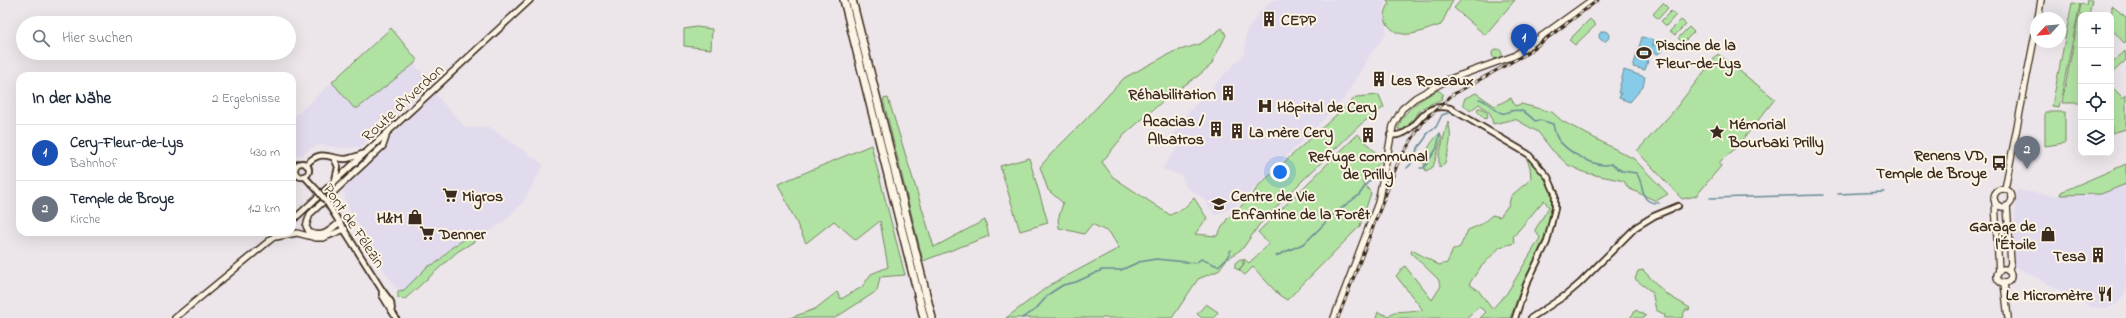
<!DOCTYPE html>
<html lang="de">
<meta charset="utf-8">
<style>
:root{--surface:#fff;--page:#f2f2f3;--text:#1f2937;--muted:#747a83;--line:#e0e1e3;--accent:#0b8043}
body{margin:0;font-family:"Indie Flower",sans-serif;background:var(--page);color:var(--text)}
.controls{position:absolute;right:12px;top:12px;display:grid;overflow:hidden;border-radius:8px;box-shadow:0 4px 16px #0002}
.controls button{width:36px;height:36px;display:grid;place-items:center;padding:0;border:0;border-bottom:1px solid var(--line);background:var(--surface);color:var(--text);font:20px sans-serif}
.compass{position:absolute;left:2030px;top:12px;width:36px;height:36px;border-radius:50%;background:var(--surface);box-shadow:0 4px 16px #0002;rotate:244deg}
.you{position:absolute;left:1280px;top:172px;width:14px;height:14px;margin:-10px;border:3px solid #fff;border-radius:50%;background:#1a73e8;box-shadow:0 0 0 6px #1a73e833}
.badge{display:grid;place-items:center;width:26px;height:26px;border-radius:50%;background:var(--accent);color:#fff;font-size:13px;font-weight:700}
.pin{position:absolute;translate:-50% -33px;filter:drop-shadow(0 1px 2px #0008)}
.pin::after{content:'';position:absolute;top:21px;width:14px;height:12px;background:inherit;clip-path:polygon(0 0,100% 0,50% 100%)}
.list{margin:0;padding:0;list-style:none}
h2{display:flex;justify-content:space-between;align-items:center;height:52px;margin:0;padding:0 16px;font-size:17px}
h2 small{font-size:13px;font-weight:400;color:var(--muted)}
.list li{display:grid;grid-template-columns:26px 1fr auto;gap:12px;align-items:center;box-sizing:border-box;height:56px;padding:0 16px;border-top:1px solid var(--line)}
.list b{display:block;font-size:15px;white-space:nowrap}
.list p{margin:0;font-size:13px;white-space:nowrap;color:var(--muted)}
.list em{font-size:13px;font-style:normal;color:var(--muted)}
.icon{flex:none;width:22px;height:22px;fill:none;stroke:currentColor;stroke-width:2;stroke-linecap:round;stroke-linejoin:round}
.map{position:relative;flex:none;width:2126px;height:318px;overflow:hidden}
.search{position:absolute;background:var(--surface);box-shadow:0 4px 16px #0002;left:16px;top:16px;width:280px;height:44px;display:flex;align-items:center;gap:10px;box-sizing:border-box;padding:0 14px;border-radius:22px;color:var(--muted);font-size:15px}
.panel{position:absolute;background:var(--surface);box-shadow:0 4px 16px #0002;left:16px;top:72px;width:280px;height:164px;border-radius:12px}
.map>svg:first-child{display:block}
.built{fill:#e1dbed}
.green{fill:#b0e2a2;stroke:#768660;fill-rule:evenodd}
.water{fill:#86cbe7;stroke:#688b97}
.lines{fill:none;stroke-linecap:round;stroke-linejoin:round}
.stream{stroke:#688b97;stroke-width:1.5}
.tertiary-casing{stroke:#3b2a1e;stroke-width:8}
.secondary-casing{stroke:#3b2a1e;stroke-width:8}
.primary-casing{stroke:#3b2a1e;stroke-width:8}
.motorway-casing{stroke:#3b2a1e;stroke-width:10}
.tertiary{stroke:#fcf5e5;stroke-width:4.5}
.secondary{stroke:#fcf5e5;stroke-width:5}
.primary{stroke:#fcf5e5;stroke-width:5.5}
.motorway{stroke:#fcf5e5;stroke-width:7}
.rail-casing{stroke:#3b2a1e;stroke-width:3}
.rail{stroke:#fcf5e5;stroke-width:1.5;stroke-dasharray:4.5;stroke-linecap:butt}
.tertiary-bridge-casing{stroke:#3b2a1e;stroke-width:8;stroke-linecap:butt}
.tertiary-bridge{stroke:#fcf5e5;stroke-width:4.5}
.labels{text-anchor:middle;stroke-width:4;stroke-linejoin:round;paint-order:stroke}
.poi-label{font-size:16px;font-weight:bold;fill:#3b2a1e;stroke:#fcf5e5;text-anchor:start}
.street-label{font-size:16px;fill:#3b2a1e;stroke:#fcf5e5}
</style>
<div class="map">
<svg width="2126" height="318" viewBox="0 0 2126 318">
<rect width="100%" height="100%" fill="#ece6ea"/>
<filter id="ink" filterUnits="userSpaceOnUse"><feTurbulence type="fractalNoise" baseFrequency=".025" numOctaves="2"/><feDisplacementMap in="SourceGraphic" scale="8" xChannelSelector="R" yChannelSelector="G"/><feConvolveMatrix kernelMatrix="1 2 1 2 8 2 1 2 1" color-interpolation-filters="sRGB"/></filter>
<g filter="url(#ink)">
<g class="built">
<polygon points="1272,0 1385,0 1383,13 1384,21 1386,23 1386,34 1372,52 1343,100 1242,201 1233,208 1215,215 1203,198 1187,188 1181,175 1162,169 1180,144 1172,136 1184,117 1245,53 1246,32 1259,13"/>
<polygon points="414,64 432,83 375,131 376,132 360,147 342,148 321,145 313,147 303,154 295,157 292,155 292,119 332,82 354,108 358,108"/>
<polygon points="435,94 466,128 486,128 488,126 544,165 523,202 506,220 475,241 472,235 452,247 438,262 427,267 404,290 398,291 383,269 345,201 344,187 346,182 387,140"/>
<polygon points="2126,184 2126,291 2118,303 2108,308 2091,307 2015,266 2012,252 2017,190 2050,195 2101,194"/>
</g>
<g class="green">
<path d="M1387,0h66l-12,25c-18,5 -39,18 -53,0 -5,-7 -3,-14 1,-21z"/>
<polygon points="1461,0 1515,0 1485,35 1454,8"/>
<polygon points="2087,0 2092,0 2089,15 2081,15 2081,103 2062,103 2081,4 2086,5"/>
<polygon points="1663,3 1668,8 1658,19 1653,14"/>
<polygon points="2072,3 2080,4 2059,107 2052,106"/>
<polygon points="2112,6 2126,17 2126,42 2124,43 2111,28"/>
<polygon points="1671,11 1676,15 1666,26 1661,21"/>
<polygon points="1590,19 1596,25 1575,45 1569,40"/>
<polygon points="1681,20 1686,24 1675,35 1670,31"/>
<polygon points="696,27 712,29 711,49 684,46 684,29"/>
<polygon points="1689,27 1694,32 1683,43 1678,38"/>
<polygon points="391,28 417,60 414,64 358,108 354,108 332,82"/>
<polygon points="1222,28 1226,35 1211,65 1198,76 1171,94 1124,135 1102,162 1113,177 1170,215 1183,209 1194,198 1207,218 1195,234 1217,236 1227,219 1252,196 1258,186 1356,97 1379,95 1384,107 1361,124 1299,184 1259,225 1243,248 1226,260 1218,271 1198,279 1172,318 1006,318 1050,285 1119,248 1110,233 1092,224 1084,234 1059,228 1058,220 1063,203 1048,190 1040,167 1051,154 1086,119 1124,78 1173,52 1200,44"/>
<circle cx="1497" cy="54" r="5"/>
<polygon points="2125,51 2126,60 2111,74 2111,64"/>
<path d="M1718,54l57,45 -38,48c-6,6 -12,9 -18,16l2,3 -25,30 -14,3 -45,-48 34,-37z"/>
<polygon points="2111,86 2123,98 2126,95 2126,129 2112,133"/>
<path d="M1438,90l6,5 -3,2 1,2 -20,9 -16,20 -4,2 -4,-1c5,-20 24,-30 40,-39z"/>
<polygon points="1476,93 1495,106 1511,98 1515,106 1521,104 1552,112 1562,121 1634,159 1668,194 1656,201 1628,188 1624,181 1586,173 1568,165 1552,150 1538,132 1515,119 1493,124 1490,113 1479,104 1470,111 1463,104 1465,98"/>
<polygon points="888,98 934,247 985,220 989,236 923,261 883,99"/>
<polygon points="1478,108 1481,108 1487,112 1488,117 1485,119 1477,111"/>
<polygon points="2045,112 2065,112 2065,143 2045,146"/>
<path d="M1448,121c5,16 1,30 -4,44l-5,2v-11z"/>
<path d="M1440,133l2,6 -9,28 -7,4c-7,-12 5,-30 14,-38z"/>
<polygon points="1358,134 1383,160 1362,181 1371,193 1360,226 1287,300 1279,295 1253,267 1245,275 1239,270 1244,264 1244,259 1249,263 1269,244 1258,232"/>
<polygon points="871,145 905,275 880,277 877,291 835,318 790,318 815,309 837,292 841,299 862,287 871,274 888,267 880,221 856,240 834,221 806,243 778,184"/>
<path d="M1526,157c49,34 16,85 -3,126 -5,12 -8,24 -13,35h-30l6,-6 -7,-5 -13,11h-90l2,-6 10,4 6,-4 29,-2 -27,-34 9,-10 27,34 9,-14 -3,-7 -27,-26 1,-3 27,15 8,-2 6,-13 7,-3 8,-17 14,-6 10,-9 8,2 9,-13 2,-8 20,-17 -1,-12zM1544,200l5,7 -14,23 5,8 -33,55 -15,16 -14,-19 -9,-6 11,-16 20,-21 15,-4 -2,-6z"/>
<polygon points="1029,158 1048,223 1020,231 1000,166"/>
<polygon points="2126,164 2126,184 2101,194 2060,195 2061,192"/>
<polygon points="472,235 475,241 457,252 405,299 398,298 398,291 404,290 427,267 438,262 452,247"/>
<polygon points="1240,259 1243,259 1243,265 1238,270 1235,268 1235,263"/>
<polygon points="1643,270 1666,294 1690,308 1689,310 1685,310 1682,318 1664,318 1665,315 1656,310 1652,292 1635,279 1638,271"/>
<polygon points="1206,304 1218,312 1214,318 1202,318 1197,314"/>
<polygon points="1636,310 1646,316 1644,318 1630,318"/>
</g>
<g class="water">
<circle cx="1604" cy="36" r="5"/>
<polygon points="1642,37 1654,40 1653,46 1656,43 1663,50 1658,54 1651,52 1645,70 1633,67"/>
<polygon points="1624,70 1645,77 1643,87 1630,102 1619,98 1621,93 1618,93"/>
</g>
<g class="lines">
<g class="stream">
<path d="M1479,99c10,2 13,11 23,14 3,1 6,-1 9,-2 11,-3 17,3 24,10l5,-1 13,4c1,5 2,11 5,15 8,12 38,30 53,25l11,7 14,2c10,11 1,31 23,30"/>
<path d="M1407,168c8,-6 6,-12 11,-20 4,-7 7,-6 10,-16l8,-5 6,-12 9,-3"/>
<polyline points="1420,168 1424,168 1437,148 1440,133"/>
<polyline points="1838,194 1885,192"/>
<polyline points="1710,198 1823,195"/>
<polyline points="1276,256 1305,243 1335,213 1359,195 1368,182 1377,176"/>
<polyline points="1022,318 1035,310 1049,294 1063,285 1076,282 1102,270 1121,270 1139,262 1156,259 1196,263 1201,259 1218,266 1226,259 1231,250"/>
</g>
<g class="tertiary-casing">
<g id="tertiary">
<path d="M1390,135c30,3 27,-35 60,-27l78,46 20,23 7,16v15l-8,34 -21,43 -11,33"/>
<polyline points="334,158 338,167 335,180"/>
<circle cx="302" cy="170" r="7"/>
<path d="M306,165c15,-17 23,-6 40,-6 7,-1 13,-4 19,-6"/>
<polyline points="304,176 317,190"/>
<polyline points="326,201 382,290 391,302 392,311"/>
<polyline points="382,290 382,295 396,318"/>
<polyline points="1531,318 1566,295 1579,284 1636,227 1654,216 1678,206"/>
</g>
</g>
<g class="secondary-casing">
<g id="secondary">
<polyline points="292,221 530,0"/>
<path d="M340,222c-10,8 -17,17 -31,10l-3,-6 4,-12 73,-68 3,-9"/>
<polyline points="276,237 297,233 316,238 323,238 345,229"/>
<polyline points="175,318 280,232"/>
</g>
</g>
<g class="primary-casing">
<g id="primary">
<polyline points="2038,18 2041,0"/>
<polyline points="2005,189 2036,29"/>
<circle cx="2003" cy="198" r="9"/>
<polyline points="1995,202 1999,272"/>
<polyline points="2007,206 2011,263 2008,271"/>
<circle cx="2004" cy="276" r="7"/>
<polyline points="2004,283 2008,318"/>
<polyline points="1334,318 1378,203 1393,126 1402,109 1415,98 1447,80 1514,56 1592,0"/>
</g>
</g>
<g class="motorway-casing">
<g id="motorway">
<polyline points="844,0 924,318"/>
<polyline points="852,0 932,318"/>
</g>
</g>
<use href="#tertiary" class="tertiary"/>
<use href="#secondary" class="secondary"/>
<use href="#primary" class="primary"/>
<use href="#motorway" class="motorway"/>
<g class="rail-casing">
<polyline id="rail" points="1338,318 1399,160 1423,122 1452,95 1526,54 1598,0"/>
</g>
<use href="#rail" class="rail"/>
<g class="tertiary-bridge-casing">
<polyline id="tertiary-bridge" points="317,190 326,201"/>
</g>
<use href="#tertiary-bridge" class="tertiary-bridge"/>
</g>
</g>
<defs>
<g id="building-bare" transform="scale(1.2)"><path d="M-4-6H4V6H1V3H-1V6H-4ZM-2.5-4.3h1.7v1.8h-1.7ZM.8-4.3h1.7v1.8H.8ZM-2.5-1h1.7V.8h-1.7ZM.8-1h1.7V.8H.8Z" fill="#3b2a1e" stroke="#fcf5e5" stroke-width="2.5" paint-order="stroke"/></g>
<g id="stadium-bare" transform="scale(1.2)"><path d="M0-5a6.5 5 0 1 0 0 10a6.5 5 0 1 0 0-10ZM-3.5-1.8h7v3.6h-7Z" fill="#3b2a1e" stroke="#fcf5e5" stroke-width="2.5" paint-order="stroke"/></g>
<g id="hospital-bare" transform="scale(1.2)"><path d="M-5-5h3v3.5h4V-5h3V5h-3V1.5h-4V5h-3Z" fill="#3b2a1e" stroke="#fcf5e5" stroke-width="2.5" paint-order="stroke"/></g>
<g id="sight-bare" transform="scale(1.2)"><path d="M0-6L1.8-2.2L6-1.7L2.9 1.2L3.7 5.4L0 3.3L-3.7 5.4L-2.9 1.2L-6-1.7L-1.8-2.2Z" fill="#3b2a1e" stroke="#fcf5e5" stroke-width="2.5" paint-order="stroke"/></g>
<g id="bus-bare" transform="scale(1.2)"><path d="M-5-6H5V4H4V6H2V4H-2V6H-4V4H-5ZM-3.5-4V0h7V-4ZM-3.5 1.2v1.5H-2V1.2ZM2 1.2v1.5H3.5V1.2Z" fill="#3b2a1e" stroke="#fcf5e5" stroke-width="2.5" paint-order="stroke"/></g>
<g id="supermarket-bare" transform="scale(1.2)"><path d="M-6-5.5h2.5l.6 2H6L4.5 2H-2.5L-4.4-4H-6ZM-1.5 3.2a1.3 1.3 0 1 0 .1 0ZM3 3.2a1.3 1.3 0 1 0 .1 0Z" fill="#3b2a1e" stroke="#fcf5e5" stroke-width="2.5" paint-order="stroke"/></g>
<g id="school-bare" transform="scale(1.2)"><path d="M0-5L7-2L0 1L-7-2ZM-4 1L0 2.5L4 1V4Q0 6-4 4Z" fill="#3b2a1e" stroke="#fcf5e5" stroke-width="2.5" paint-order="stroke"/></g>
<g id="shop-bare" transform="scale(1.2)"><path d="M-5-2.5h2.3a2.7 3.5 0 0 1 5.4 0H5L5.5 6h-11ZM-1.5-2.5h3a1.5 2.3 0 0 0-3 0Z" fill="#3b2a1e" stroke="#fcf5e5" stroke-width="2.5" paint-order="stroke"/></g>
<g id="restaurant-bare" transform="scale(1.2)"><path d="M-5-6h1v4h1v-4h1v4h1v-4h1v5L-1.5 .5V6h-2V.5L-5-1ZM5-6V6H3V1.5H1.5Q1.5-4 5-6Z" fill="#3b2a1e" stroke="#fcf5e5" stroke-width="2.5" paint-order="stroke"/></g>
</defs>
<g fill-rule="evenodd">
<use href="#building-bare" x="1269" y="19"/>
<use href="#stadium-bare" x="1644" y="53"/>
<use href="#building-bare" x="1379" y="79"/>
<use href="#building-bare" x="1228" y="93"/>
<use href="#hospital-bare" x="1265" y="106"/>
<use href="#building-bare" x="1216" y="129"/>
<use href="#building-bare" x="1237" y="131"/>
<use href="#sight-bare" x="1717" y="132"/>
<use href="#building-bare" x="1368" y="135"/>
<use href="#bus-bare" x="1999" y="163"/>
<use href="#supermarket-bare" x="450" y="195"/>
<use href="#school-bare" x="1219" y="204"/>
<use href="#shop-bare" x="415" y="217"/>
<use href="#supermarket-bare" x="427" y="233"/>
<use href="#shop-bare" x="2048" y="234"/>
<use href="#building-bare" x="2098" y="255"/>
<use href="#restaurant-bare" x="2105" y="294"/>
</g>
<g class="labels">
<g class="poi-label">
<text x="1281" y="25">CEPP</text>
<text x="1656" y="50">Piscine de la<tspan x="1656" dy="18">Fleur-de-Lys</tspan></text>
<text x="1391" y="85">Les Roseaux</text>
<text x="1216" y="99" text-anchor="end">Réhabilitation</text>
<text x="1277" y="112">Hôpital de Cery</text>
<text x="1204" y="126" text-anchor="end">Acacias /<tspan x="1204" dy="18">Albatros</tspan></text>
<text x="1729" y="129">Mémorial<tspan x="1729" dy="18">Bourbaki Prilly</tspan></text>
<text x="1249" y="137">La mère Cery</text>
<text x="1987" y="160" text-anchor="end">Renens VD,<tspan x="1987" dy="18">Temple de Broye</tspan></text>
<text x="1368" y="161" text-anchor="middle">Refuge communal<tspan x="1368" dy="18">de Prilly</tspan></text>
<text x="462" y="201">Migros</text>
<text x="1231" y="201">Centre de Vie<tspan x="1231" dy="18">Enfantine de la Forêt</tspan></text>
<text x="403" y="223" text-anchor="end">H&amp;M</text>
<text x="2036" y="231" text-anchor="end">Garage de<tspan x="2036" dy="18">l'Étoile</tspan></text>
<text x="439" y="239">Denner</text>
<text x="2086" y="261" text-anchor="end">Tesa</text>
<text x="2093" y="300" text-anchor="end">Le Micromètre</text>
</g>
<g class="street-label">
<text transform="translate(402 102) rotate(-43)" y="6">Route d'Yverdon</text>
<text transform="translate(355 225) rotate(56)" y="6">Pont de Félezin</text>
</g>
</g>
</svg>
<div class="controls">
<button>+</button>
<button>−</button>
<button><svg class="icon" aria-label="locate" viewBox="0 0 24 24"><circle cx="12" cy="12" r="6"/><path d="M12 2v4M12 18v4M2 12h4M18 12h4"/></svg></button>
<button><svg class="icon" aria-label="layers" viewBox="0 0 24 24"><path d="M12 4l9 5-9 5-9-5zM3 14l9 5 9-5"/></svg></button>
</div>
<svg class="compass" viewBox="-18 -18 36 36"><path d="M0-13l5 13h-10z" fill="#e53935"/><path d="M0 13l5-13h-10z" fill="#747a83"/></svg>
<div class="you"></div>
<div class="pin badge" style="left:1524px;top:57px;background:#1a4fb4">1</div>
<div class="pin badge" style="left:2027px;top:169px;background:#6b7280">2</div>
<div class="search"><svg class="icon" aria-label="search" viewBox="0 0 24 24"><circle cx="10" cy="10" r="6"/><path d="M15 15l6 6"/></svg>Hier suchen</div>
<section class="panel">
<h2>In der Nähe<small>2 Ergebnisse</small></h2>
<ul class="list">
<li><span class="badge" style="background:#1a4fb4">1</span><div><b>Cery-Fleur-de-Lys</b><p>Bahnhof</p></div><em>430 m</em></li>
<li><span class="badge" style="background:#6b7280">2</span><div><b>Temple de Broye</b><p>Kirche</p></div><em>1.2 km</em></li>
</ul>
</section>
</div>
